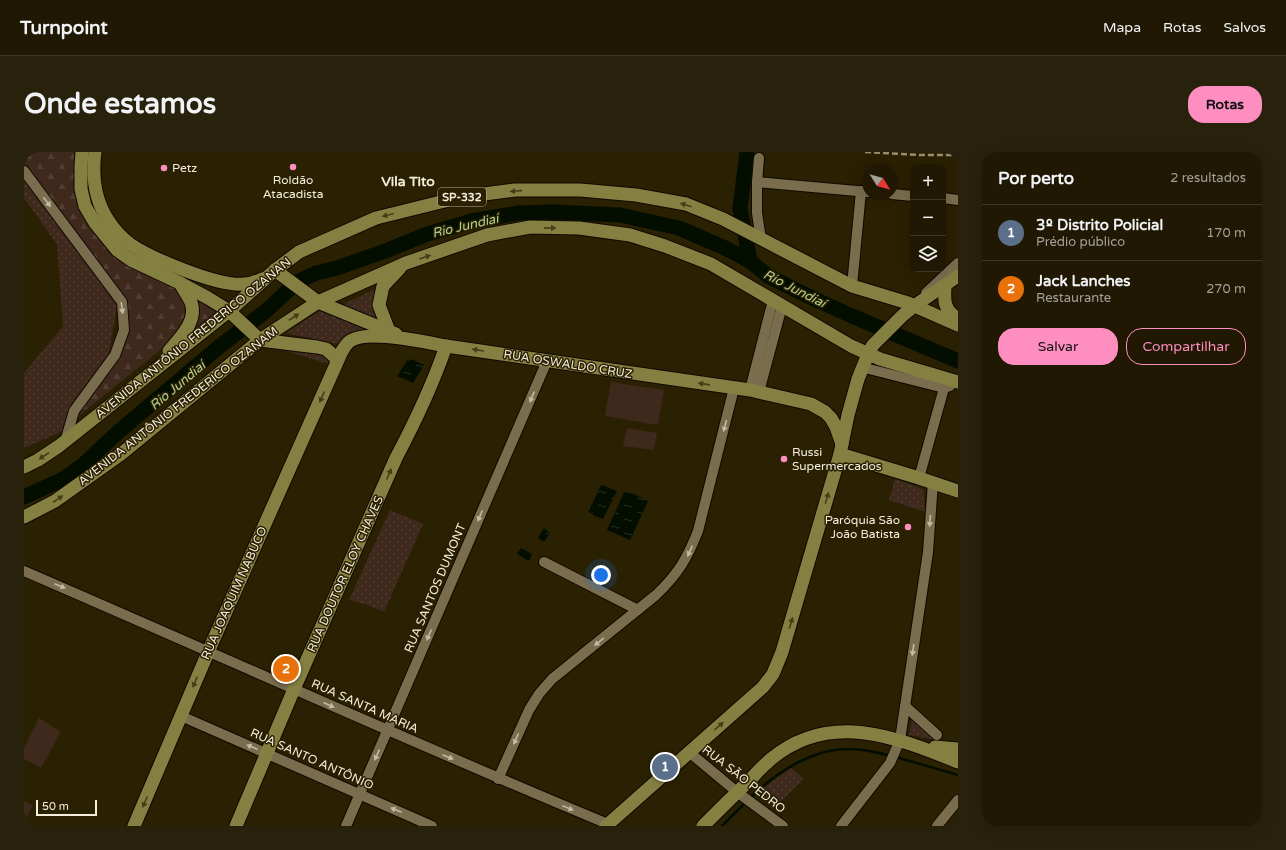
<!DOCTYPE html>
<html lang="pt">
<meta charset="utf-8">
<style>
:root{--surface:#201802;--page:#28210c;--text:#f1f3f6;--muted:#a2a099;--line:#3d3724;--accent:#fd8ebf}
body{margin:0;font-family:"Varela Round",sans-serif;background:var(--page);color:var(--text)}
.controls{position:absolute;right:12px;top:12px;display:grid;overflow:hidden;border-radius:8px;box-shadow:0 4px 16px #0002}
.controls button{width:36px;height:36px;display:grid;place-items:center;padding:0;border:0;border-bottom:1px solid var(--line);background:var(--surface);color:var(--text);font:20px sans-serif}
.compass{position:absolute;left:838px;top:12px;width:36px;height:36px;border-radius:50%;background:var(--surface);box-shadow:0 4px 16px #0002;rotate:127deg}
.scale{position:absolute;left:12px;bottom:10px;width:61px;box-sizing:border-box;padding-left:4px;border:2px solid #f4eddc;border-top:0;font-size:11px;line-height:14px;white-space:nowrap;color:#f4eddc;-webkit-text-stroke:3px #2a2002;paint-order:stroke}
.you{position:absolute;left:577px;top:423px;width:14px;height:14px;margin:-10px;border:3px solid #fff;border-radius:50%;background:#1a73e8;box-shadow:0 0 0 6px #1a73e833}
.badge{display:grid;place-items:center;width:26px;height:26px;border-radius:50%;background:var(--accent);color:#fff;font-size:13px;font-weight:700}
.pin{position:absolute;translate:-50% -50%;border:2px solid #fff;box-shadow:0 1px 4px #0006}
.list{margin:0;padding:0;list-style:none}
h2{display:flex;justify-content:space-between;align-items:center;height:52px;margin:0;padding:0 16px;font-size:17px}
h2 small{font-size:13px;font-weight:400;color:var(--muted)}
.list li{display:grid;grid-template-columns:26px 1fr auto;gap:12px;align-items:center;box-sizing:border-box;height:56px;padding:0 16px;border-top:1px solid var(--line)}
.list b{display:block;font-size:15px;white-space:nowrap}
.list p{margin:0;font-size:13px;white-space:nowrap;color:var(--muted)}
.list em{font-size:13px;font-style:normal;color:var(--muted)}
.actions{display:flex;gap:8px;padding:12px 16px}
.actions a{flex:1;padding:9px 0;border:1px solid var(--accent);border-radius:16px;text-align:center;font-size:14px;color:var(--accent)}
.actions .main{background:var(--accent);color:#111}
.icon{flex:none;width:22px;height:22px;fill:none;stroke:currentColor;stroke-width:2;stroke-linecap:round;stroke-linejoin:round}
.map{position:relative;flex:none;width:934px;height:674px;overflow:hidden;border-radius:16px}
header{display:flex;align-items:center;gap:24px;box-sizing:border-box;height:56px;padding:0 20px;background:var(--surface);border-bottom:1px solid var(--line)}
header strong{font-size:19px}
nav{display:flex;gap:22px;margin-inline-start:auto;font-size:14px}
.intro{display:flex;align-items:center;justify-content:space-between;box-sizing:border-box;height:96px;padding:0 24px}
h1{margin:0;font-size:28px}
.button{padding:10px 18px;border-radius:16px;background:var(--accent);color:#111;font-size:14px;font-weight:700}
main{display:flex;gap:24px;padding:0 24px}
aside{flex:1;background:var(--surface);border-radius:16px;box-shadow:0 4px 16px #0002}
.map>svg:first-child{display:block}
.grass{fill:#3e291c}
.forest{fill:url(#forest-firs)}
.park{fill:url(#park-dots)}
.water{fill:url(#water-ripples)}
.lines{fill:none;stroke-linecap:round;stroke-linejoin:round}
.stream{stroke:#030d00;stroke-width:2.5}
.river{stroke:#030d00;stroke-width:15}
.minor-casing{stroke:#110900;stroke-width:12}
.major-casing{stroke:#110900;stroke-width:15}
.minor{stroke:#796d4e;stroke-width:10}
.major{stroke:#848041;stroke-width:13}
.rail{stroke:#968d76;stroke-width:2.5;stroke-dasharray:6 3;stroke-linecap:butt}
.oneway{fill:#453d15}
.oneway2{fill:#c3baa3}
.poi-dot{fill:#fd8ebf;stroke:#2a2002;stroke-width:1.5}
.labels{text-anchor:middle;stroke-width:3;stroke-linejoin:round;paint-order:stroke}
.shield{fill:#2a2002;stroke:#b7b09b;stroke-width:1}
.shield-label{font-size:11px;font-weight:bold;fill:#f4eddc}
.poi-label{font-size:12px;fill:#f4eddc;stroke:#2a2002;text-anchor:start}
.street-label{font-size:12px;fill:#f4eddc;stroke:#2a2002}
.water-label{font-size:13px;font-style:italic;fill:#b2d092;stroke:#2a2002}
.quarter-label{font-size:14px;font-weight:bold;fill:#f4eddc;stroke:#2a2002}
</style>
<header>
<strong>Turnpoint</strong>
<nav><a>Mapa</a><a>Rotas</a><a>Salvos</a></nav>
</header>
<div class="intro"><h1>Onde estamos</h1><a class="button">Rotas</a></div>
<main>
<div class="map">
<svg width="934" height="674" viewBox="0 0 934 674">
<defs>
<pattern id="forest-firs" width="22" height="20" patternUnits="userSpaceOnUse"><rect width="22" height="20" fill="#3e291c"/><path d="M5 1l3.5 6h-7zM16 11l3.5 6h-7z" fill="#513e32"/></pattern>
<pattern id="park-dots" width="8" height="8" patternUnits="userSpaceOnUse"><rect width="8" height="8" fill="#3e291c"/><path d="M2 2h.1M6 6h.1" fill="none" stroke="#513e32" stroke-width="1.8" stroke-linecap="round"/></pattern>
<pattern id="water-ripples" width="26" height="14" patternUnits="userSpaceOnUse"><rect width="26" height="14" fill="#030d00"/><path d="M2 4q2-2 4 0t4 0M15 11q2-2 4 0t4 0" fill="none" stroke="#283125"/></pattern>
</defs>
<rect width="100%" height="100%" fill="#2a2002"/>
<g class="grass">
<polygon points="587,230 640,238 634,273 581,264"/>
<polygon points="603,276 633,281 630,298 599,294"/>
<polygon points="15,566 37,580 17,616 0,607 0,596"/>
<polygon points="0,649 9,653 0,671"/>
</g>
<g class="forest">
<polygon points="0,0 54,0 62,68 154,135 164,154 161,171 150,187 52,266 95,205 101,150 0,13"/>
<polygon points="162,138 196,156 152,195 166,176"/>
</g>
<g class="park">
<polygon points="0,25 93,154 85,201 46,254 39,279 0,296 0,221 39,174 33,92 0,46"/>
<polygon points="353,136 349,151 353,167 320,154 322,151"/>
<polygon points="297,158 351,178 327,180 314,192 262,181"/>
<polygon points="251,195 297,200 305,208 304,212"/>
<polygon points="871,327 896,336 900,339 901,360 865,348"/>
<polygon points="366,358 399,372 360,460 344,453 325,448"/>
<polygon points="888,567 912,588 885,583"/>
<polygon points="767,616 780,627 750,656 733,641"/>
</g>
<g class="water">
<polygon points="385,206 400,213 389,231 373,224"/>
<polygon points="577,333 593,339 579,367 564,361"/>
<polygon points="601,338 624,349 606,388 583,378"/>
<polygon points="520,376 526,381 520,390 514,386"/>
<polygon points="497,396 508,402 505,409 493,402"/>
</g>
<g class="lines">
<g class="stream">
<polyline points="872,605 934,623"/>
<path d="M725,647c25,-25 62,-50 99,-50 15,0 29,3 43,7"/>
<polyline points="698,674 722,650"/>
</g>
<g class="river">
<polyline points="723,0 716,56 726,109"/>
<polyline points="0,345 39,327 59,313 93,281 196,194 242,159 273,130 292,121 313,116 364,98 403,82 448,69 494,61 529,60 596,63 655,76 701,96 726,109 744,124 784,144 828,164 934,209"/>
</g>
<g class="minor-casing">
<g id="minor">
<polyline points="735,6 733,30 733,61 737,87"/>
<polyline points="0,19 98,150 100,178 91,203 50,259 41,290"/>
<polyline points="733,30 844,40"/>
<polyline points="868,42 889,44"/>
<polyline points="919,46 934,48"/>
<polyline points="828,134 837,39"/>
<polyline points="902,141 934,111"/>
<polyline points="845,217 920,236 926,234"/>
<polyline points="726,238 748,152 747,148"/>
<polyline points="735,240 758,154"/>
<polyline points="895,326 920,236"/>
<polyline points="520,410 614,458"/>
<path d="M0,419c195,84 388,172 584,253"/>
<polyline points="881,554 913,583"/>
<polyline points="157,564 408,674"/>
<polyline points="665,600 713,640 759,674"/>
<path d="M474,627l31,-69 10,-16 13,-15 104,-84c22,-21 31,-36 42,-64l36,-143"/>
<polyline points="322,674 523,209"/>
<polyline points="817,674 866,611 876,588 904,400 909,330"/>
<polyline points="913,674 934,648"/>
</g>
</g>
<g class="major-casing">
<g id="major">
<polyline points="58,0 57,14 57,37 61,54 71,71 93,98 107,108 156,131 184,146 205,159 236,188 293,195 302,197 310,204 313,209"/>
<path d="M71,0c-3,23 0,48 13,68 5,8 14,18 22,24 22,15 89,43 114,40 6,0 12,-2 18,-5"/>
<polyline points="251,118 294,150 372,182"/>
<path d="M921,134c-1,16 -1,24 13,33"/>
<polyline points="365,179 355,153 359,134 376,116"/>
<path d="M145,199c11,-13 29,-30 22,-49 -3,-6 -7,-12 -11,-19"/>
<polyline points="816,302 895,326 934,339"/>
<polyline points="0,315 14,308 35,294 205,159 251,118 275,100 352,66 437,45 491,38 556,38 612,43 662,52 699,67 828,134 884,151 934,173"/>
<polyline points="0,365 31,349 97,302 236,188 294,150 382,111 463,83 506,75 555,76 606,83 641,94 687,112 827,194 856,207 934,230"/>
<polyline points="911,595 934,597"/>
<path d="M110,674l78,-183 130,-292c3,-4 5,-9 10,-11 17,-10 74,2 94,6l304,44 61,14 14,8 6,6 5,9 6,17"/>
<path d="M212,674l58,-137 102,-231c19,-36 37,-74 50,-112"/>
<polyline points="582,674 739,535 749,522 758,500 816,302 824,263 834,227 844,202 849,193 878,164 890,154 934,124"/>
<path d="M679,674c16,-16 32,-32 48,-47 6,-7 13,-14 20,-20 59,-49 125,-22 187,3"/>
</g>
</g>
<use href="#minor" class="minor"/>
<use href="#major" class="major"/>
<polyline class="rail" points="841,0 896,3 934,3"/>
</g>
<defs><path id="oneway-solid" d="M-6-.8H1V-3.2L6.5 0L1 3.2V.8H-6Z"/></defs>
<g class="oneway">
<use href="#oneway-solid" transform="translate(492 39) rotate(176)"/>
<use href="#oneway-solid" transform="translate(662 53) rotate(-163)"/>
<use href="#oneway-solid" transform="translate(364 63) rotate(166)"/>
<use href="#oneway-solid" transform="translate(526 76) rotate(1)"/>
<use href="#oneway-solid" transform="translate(401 105) rotate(-19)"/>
<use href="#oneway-solid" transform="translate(270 165) rotate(-33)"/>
<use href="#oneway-solid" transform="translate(454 198) rotate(-171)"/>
<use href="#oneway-solid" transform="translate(680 232) rotate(-172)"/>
<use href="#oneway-solid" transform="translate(298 245) rotate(114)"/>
<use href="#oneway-solid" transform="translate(20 304) rotate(147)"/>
<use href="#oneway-solid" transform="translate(365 322) rotate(-66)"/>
<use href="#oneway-solid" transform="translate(803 346) rotate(-74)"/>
<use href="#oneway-solid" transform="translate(34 347) rotate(-34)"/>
<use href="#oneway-solid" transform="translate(767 471) rotate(-74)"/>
<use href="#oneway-solid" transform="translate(171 530) rotate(112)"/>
<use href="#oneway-solid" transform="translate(695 574) rotate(-41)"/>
<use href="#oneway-solid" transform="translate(121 650) rotate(113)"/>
</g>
<g class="oneway2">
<use href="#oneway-solid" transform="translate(23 50) rotate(53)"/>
<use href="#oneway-solid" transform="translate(98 156) rotate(82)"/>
<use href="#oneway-solid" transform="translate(508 245) rotate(113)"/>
<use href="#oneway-solid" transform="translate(701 274) rotate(104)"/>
<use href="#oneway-solid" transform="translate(456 364) rotate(113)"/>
<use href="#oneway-solid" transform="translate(906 369) rotate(94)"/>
<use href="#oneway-solid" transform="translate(666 399) rotate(115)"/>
<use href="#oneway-solid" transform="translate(36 434) rotate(23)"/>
<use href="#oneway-solid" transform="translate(405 483) rotate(113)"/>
<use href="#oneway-solid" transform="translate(575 490) rotate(141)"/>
<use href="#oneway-solid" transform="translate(889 498) rotate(98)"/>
<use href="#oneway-solid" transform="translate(305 553) rotate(24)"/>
<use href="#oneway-solid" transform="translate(492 587) rotate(114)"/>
<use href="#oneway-solid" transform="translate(228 595) rotate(-157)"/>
<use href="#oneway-solid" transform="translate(353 603) rotate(114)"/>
<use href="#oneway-solid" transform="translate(424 605) rotate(23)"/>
<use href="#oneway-solid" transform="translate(544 656) rotate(22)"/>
<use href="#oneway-solid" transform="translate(372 658) rotate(-157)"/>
</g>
<g class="poi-dot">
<circle cx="269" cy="15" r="4"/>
<circle cx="140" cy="16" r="4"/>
<circle cx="760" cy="307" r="4"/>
<circle cx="884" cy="375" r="4"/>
</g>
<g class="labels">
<rect class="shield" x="414" y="36" width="48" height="18" rx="3"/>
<g class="shield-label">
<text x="438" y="49">SP-332</text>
</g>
<g class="poi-label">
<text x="148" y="20">Petz</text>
<text x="269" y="32" text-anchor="middle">Roldão<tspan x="269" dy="14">Atacadista</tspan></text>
<text x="768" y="304">Russi<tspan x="768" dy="14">Supermercados</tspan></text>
<text x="876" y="372" text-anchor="end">Paróquia São<tspan x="876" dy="14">João Batista</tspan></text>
</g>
<g class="street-label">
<text transform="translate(169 186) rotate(-39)" y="4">AVENIDA ANTÔNIO FREDERICO OZANAN</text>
<text transform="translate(544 212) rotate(9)" y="4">RUA OSWALDO CRUZ</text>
<text transform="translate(154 254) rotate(-38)" y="4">AVENIDA ANTÔNIO FREDERICO OZANAM</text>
<text transform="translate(321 422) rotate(-66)" y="4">RUA DOUTOR ELOY CHAVES</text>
<text transform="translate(411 436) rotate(-67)" y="4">RUA SANTOS DUMONT</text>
<text transform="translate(210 441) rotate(-66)" y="4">RUA JOAQUIM NABUCO</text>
<text transform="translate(341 554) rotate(24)" y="4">RUA SANTA MARIA</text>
<text transform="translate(288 607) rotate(24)" y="4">RUA SANTO ANTÔNIO</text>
<text transform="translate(720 627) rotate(38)" y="4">RUA SÃO PEDRO</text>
</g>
<g class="water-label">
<text transform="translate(441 73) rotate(-13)" y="5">Rio Jundiaí</text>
<text transform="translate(771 136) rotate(27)" y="5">Rio Jundiaí</text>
<text transform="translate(153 233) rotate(-40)" y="5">Rio Jundiaí</text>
</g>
<g class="quarter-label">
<text x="384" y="34">Vila Tito</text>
</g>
</g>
</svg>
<div class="controls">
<button>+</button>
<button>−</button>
<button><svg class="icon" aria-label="layers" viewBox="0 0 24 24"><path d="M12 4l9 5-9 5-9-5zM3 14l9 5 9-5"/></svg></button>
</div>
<svg class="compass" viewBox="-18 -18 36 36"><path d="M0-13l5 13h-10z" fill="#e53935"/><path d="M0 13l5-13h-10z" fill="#a2a099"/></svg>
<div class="scale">50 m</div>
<div class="you"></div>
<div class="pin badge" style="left:641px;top:615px;background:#5c6f8a">1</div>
<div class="pin badge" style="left:262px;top:517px;background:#e8710a">2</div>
</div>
<aside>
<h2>Por perto<small>2 resultados</small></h2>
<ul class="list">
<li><span class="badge" style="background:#5c6f8a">1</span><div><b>3º Distrito Policial</b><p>Prédio público</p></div><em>170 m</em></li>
<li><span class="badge" style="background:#e8710a">2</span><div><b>Jack Lanches</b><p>Restaurante</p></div><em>270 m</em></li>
</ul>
<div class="actions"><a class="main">Salvar</a><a>Compartilhar</a></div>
</aside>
</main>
